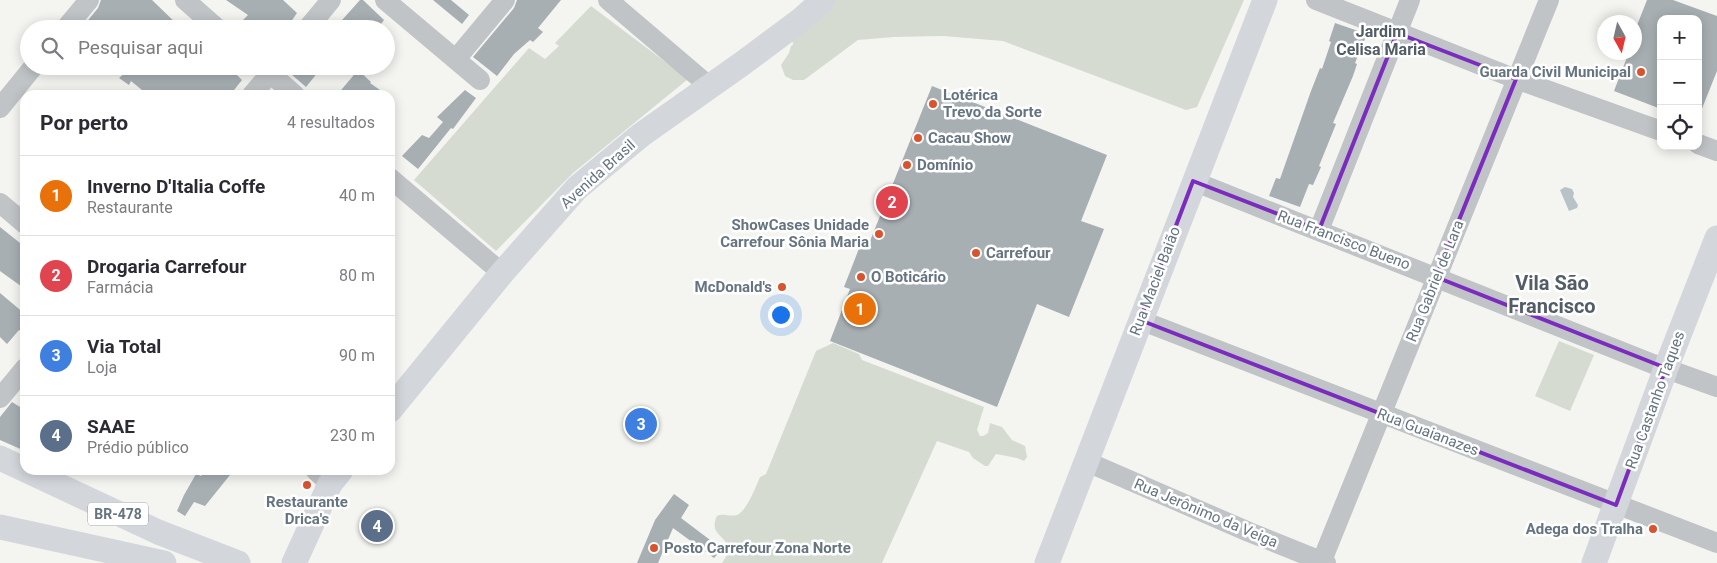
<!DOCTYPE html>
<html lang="pt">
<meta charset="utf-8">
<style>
:root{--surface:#fff;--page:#f7f7f7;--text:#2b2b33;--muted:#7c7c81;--line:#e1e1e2;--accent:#d8532e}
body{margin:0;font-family:Roboto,sans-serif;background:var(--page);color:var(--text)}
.controls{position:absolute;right:15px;top:15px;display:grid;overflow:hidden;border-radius:10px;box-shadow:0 2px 12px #0003}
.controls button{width:45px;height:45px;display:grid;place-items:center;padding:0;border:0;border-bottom:1px solid var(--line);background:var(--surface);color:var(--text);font:25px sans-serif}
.compass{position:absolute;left:1597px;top:15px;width:45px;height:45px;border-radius:50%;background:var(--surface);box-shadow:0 2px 12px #0003;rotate:172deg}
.you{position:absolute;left:780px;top:314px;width:18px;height:18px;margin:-12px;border:4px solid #fff;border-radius:50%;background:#1a73e8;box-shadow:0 0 0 8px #1a73e833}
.badge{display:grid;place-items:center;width:32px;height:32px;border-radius:50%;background:var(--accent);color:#fff;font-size:16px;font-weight:700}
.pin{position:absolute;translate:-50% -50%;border:2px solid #fff;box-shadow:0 1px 5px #0006}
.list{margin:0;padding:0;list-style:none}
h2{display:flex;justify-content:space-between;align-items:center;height:65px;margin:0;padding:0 20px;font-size:21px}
h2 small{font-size:16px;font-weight:400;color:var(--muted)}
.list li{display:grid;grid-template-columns:32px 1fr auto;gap:15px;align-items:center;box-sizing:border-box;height:80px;padding:0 20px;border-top:1px solid var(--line)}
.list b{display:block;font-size:19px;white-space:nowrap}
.list p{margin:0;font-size:16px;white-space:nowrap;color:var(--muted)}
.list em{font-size:16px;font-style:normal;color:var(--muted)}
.icon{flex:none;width:28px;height:28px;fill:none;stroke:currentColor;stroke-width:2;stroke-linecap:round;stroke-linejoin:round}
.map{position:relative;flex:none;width:1717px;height:563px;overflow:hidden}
.search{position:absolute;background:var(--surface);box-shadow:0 2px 12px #0003;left:20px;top:20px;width:375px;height:55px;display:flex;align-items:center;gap:12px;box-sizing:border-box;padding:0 18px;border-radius:28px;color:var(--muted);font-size:19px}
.panel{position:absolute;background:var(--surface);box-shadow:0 2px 12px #0003;left:20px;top:90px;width:375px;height:385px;border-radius:15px}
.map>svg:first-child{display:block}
.green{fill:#d6dbd2}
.water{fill:#b7c3c7}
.building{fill:#a7afb3}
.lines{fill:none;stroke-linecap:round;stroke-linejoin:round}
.minor{stroke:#c0c4c7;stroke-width:20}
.major{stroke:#d3d7db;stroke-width:25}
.marked{fill:none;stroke:#7b2cbf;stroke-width:4;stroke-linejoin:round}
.poi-dot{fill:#d8532e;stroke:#fff;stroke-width:2}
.labels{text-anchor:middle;stroke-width:5;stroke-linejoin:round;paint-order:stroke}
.shield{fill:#fff;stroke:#939ea6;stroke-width:1}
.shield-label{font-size:14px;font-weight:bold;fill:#657480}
.poi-label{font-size:15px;font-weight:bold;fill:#657480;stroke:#fff;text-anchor:start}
.street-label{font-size:15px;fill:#657480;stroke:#fff}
.neighbourhood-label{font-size:16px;font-weight:bold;fill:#535d66;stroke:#fff}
.district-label{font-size:20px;font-weight:bold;fill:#535d66;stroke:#fff}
</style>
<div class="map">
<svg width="1717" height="563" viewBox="0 0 1717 563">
<rect width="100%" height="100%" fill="#f4f4f1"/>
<g class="green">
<polygon points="834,0 1244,0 1197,107 1186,110 1003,41 943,36 894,37 858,40 804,80 793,80 785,76 781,65 789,53 791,46 793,45 792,36"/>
<polygon points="591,6 688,79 573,173 496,251 414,180 529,48 545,59 559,46 555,43"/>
<polygon points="1559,341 1594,355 1570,411 1535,396"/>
<path d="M833,343l26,11 3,6 122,47 -7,23 3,6h3l5,-3 2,-10 12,4 10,13 13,6 2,11 -3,4 -7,-3 -21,-4 -8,12h-3l-12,-8 -4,-6 -32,-11 -55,122h-160c20,-27 -17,-23 -5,-47 6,-3 13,1 20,-1 10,-4 19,-29 23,-38l6,-3 50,-123z"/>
</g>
<polygon class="water" points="1565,187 1572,189 1574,193 1573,197 1578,205 1577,208 1569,211 1560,190"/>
<g class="building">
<polygon points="101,0 152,0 182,29 81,29 98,8"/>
<polygon points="226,0 283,0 297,13 286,29 254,29 243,20 248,15"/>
<polygon points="360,0 363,0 384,20 377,29 334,29"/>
<polygon points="433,0 451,0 469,15 462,24"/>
<polygon points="517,0 561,0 538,28 543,32 533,42 530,40 514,54 497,76 473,57 514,8"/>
<polygon points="1647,0 1673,0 1717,16 1717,71 1699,116 1698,19 1661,19 1661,109 1614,91 1629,52 1634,52 1634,33"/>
<polygon points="1335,23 1367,34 1355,63 1357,64 1353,76 1333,123 1336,124 1319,166 1321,167 1313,185 1309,184 1300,207 1269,196 1276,178 1280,179 1311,91 1320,68 1322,69 1331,42 1329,41"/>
<polygon points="133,66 228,66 242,80 230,95 148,95 131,81 129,85 119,78"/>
<polygon points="297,66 323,66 306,87 291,74"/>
<polygon points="358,70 371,82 370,83 387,95 337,95"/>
<polygon points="932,86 1107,155 1081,221 1104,229 1069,317 1037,304 997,407 830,341 850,289 844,287 853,264 863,238 870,241"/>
<polygon points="465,90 476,98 453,129 451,128 418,169 402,156 422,135 429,138 443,122 437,117"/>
<polygon points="0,227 25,247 25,289 0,271"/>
<polygon points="0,293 25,314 25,335 19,330 7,344 0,337"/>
<polygon points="12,402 25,410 25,451 0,440 0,417"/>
<polygon points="631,411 657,421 651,436 625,426"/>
<polygon points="205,470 234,470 205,506 194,502 185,516 177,511 184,495 196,474 201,476"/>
<polygon points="674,494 689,505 681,518 722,549 714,558 673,528 658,563 637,563 655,520"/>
</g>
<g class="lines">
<g class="minor">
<polyline points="185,0 218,29"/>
<polyline points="385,0 480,80"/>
<polyline points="608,0 709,86"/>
<polyline points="1316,0 1516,79 1661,131"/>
<polyline points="65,29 89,0"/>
<polyline points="307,29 331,0"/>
<polyline points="456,59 505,0"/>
<polyline points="262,66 295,95"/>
<polyline points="252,95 276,66"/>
<polyline points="0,108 34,66"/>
<polyline points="1698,144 1717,151"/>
<polyline points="390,178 502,273"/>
<polyline points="1193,181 1653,364 1717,387"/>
<polyline points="0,203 25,224"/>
<polyline points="1319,230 1410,0"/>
<polyline points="1140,320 1717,543"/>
<polyline points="0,398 25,368"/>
<polyline points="1085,461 1249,532 1326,563"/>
<polyline points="315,470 330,484"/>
<polyline points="1321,563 1549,0"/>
</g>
<g class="major">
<polyline points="390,410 502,273 577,188 641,135 743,63 802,19 823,0"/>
<polyline points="0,458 158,532 238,563"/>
<polyline points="0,527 164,563"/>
<polyline points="294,563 330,484 341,470"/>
<polyline points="1047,563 1265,0"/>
<polyline points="1594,563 1666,368 1717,238"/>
</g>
</g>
<path class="marked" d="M1397,33l119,46 -80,198 230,91 -50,137 -476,-185 53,-139 126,49z"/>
<g class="poi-dot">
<circle cx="1641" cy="72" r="5"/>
<circle cx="933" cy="104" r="5"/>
<circle cx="918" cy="138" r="5"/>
<circle cx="907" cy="165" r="5"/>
<circle cx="879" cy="234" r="5"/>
<circle cx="976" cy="253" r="5"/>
<circle cx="861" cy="277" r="5"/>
<circle cx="782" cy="287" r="5"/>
<circle cx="307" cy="485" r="5"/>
<circle cx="1653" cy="529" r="5"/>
<circle cx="654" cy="548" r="5"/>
</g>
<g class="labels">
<rect class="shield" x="88" y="502.5" width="60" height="23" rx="4"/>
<g class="shield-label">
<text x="118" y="519">BR-478</text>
</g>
<g class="poi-label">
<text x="1631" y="77" text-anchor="end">Guarda Civil Municipal</text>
<text x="943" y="100">Lotérica<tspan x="943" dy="17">Trevo da Sorte</tspan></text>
<text x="928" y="143">Cacau Show</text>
<text x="917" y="170">Domínio</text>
<text x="869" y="230" text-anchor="end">ShowCases Unidade<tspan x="869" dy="17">Carrefour Sônia Maria</tspan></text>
<text x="986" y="258">Carrefour</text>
<text x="871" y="282">O Boticário</text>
<text x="772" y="292" text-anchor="end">McDonald's</text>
<text x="307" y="507" text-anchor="middle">Restaurante<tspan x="307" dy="17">Drica's</tspan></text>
<text x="1643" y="534" text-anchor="end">Adega dos Tralha</text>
<text x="664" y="553">Posto Carrefour Zona Norte</text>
</g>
<g class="street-label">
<text transform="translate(598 174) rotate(-42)" y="5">Avenida Brasil</text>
<text transform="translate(1344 240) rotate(21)" y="5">Rua Francisco Bueno</text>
<text transform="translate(1155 281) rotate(-69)" y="5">Rua Maciel Baião</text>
<text transform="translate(1435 281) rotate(-68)" y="5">Rua Gabriel de Lara</text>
<text transform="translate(1655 400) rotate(-70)" y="5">Rua Castanho Taques</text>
<text transform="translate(1428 432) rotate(21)" y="5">Rua Guaianazes</text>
<text transform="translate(1206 513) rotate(23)" y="5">Rua Jerônimo da Veiga</text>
</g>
<g class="neighbourhood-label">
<text x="1381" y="37">Jardim<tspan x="1381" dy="18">Celisa Maria</tspan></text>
</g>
<g class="district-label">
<text x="1552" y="290">Vila São<tspan x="1552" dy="23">Francisco</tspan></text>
</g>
</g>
</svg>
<div class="controls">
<button>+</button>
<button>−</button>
<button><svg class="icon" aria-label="locate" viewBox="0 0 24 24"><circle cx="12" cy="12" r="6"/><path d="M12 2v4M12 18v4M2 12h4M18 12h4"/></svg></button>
</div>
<svg class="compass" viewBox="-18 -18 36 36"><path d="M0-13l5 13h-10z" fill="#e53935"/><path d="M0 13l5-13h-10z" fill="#7c7c81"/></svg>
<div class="you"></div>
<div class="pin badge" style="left:860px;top:309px;background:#e8710a">1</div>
<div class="pin badge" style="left:892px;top:202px;background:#e0444e">2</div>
<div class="pin badge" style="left:641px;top:424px;background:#3f7fe0">3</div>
<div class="pin badge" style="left:377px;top:526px;background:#5c6f8a">4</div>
<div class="search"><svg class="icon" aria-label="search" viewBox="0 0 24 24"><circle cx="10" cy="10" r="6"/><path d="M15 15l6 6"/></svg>Pesquisar aqui</div>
<section class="panel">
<h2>Por perto<small>4 resultados</small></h2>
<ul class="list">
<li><span class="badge" style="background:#e8710a">1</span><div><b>Inverno D'Italia Coffe</b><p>Restaurante</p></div><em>40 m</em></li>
<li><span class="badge" style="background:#e0444e">2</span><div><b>Drogaria Carrefour</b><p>Farmácia</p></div><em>80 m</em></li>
<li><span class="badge" style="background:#3f7fe0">3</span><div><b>Via Total</b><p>Loja</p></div><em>90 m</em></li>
<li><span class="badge" style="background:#5c6f8a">4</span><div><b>SAAE</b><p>Prédio público</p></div><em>230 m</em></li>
</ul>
</section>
</div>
